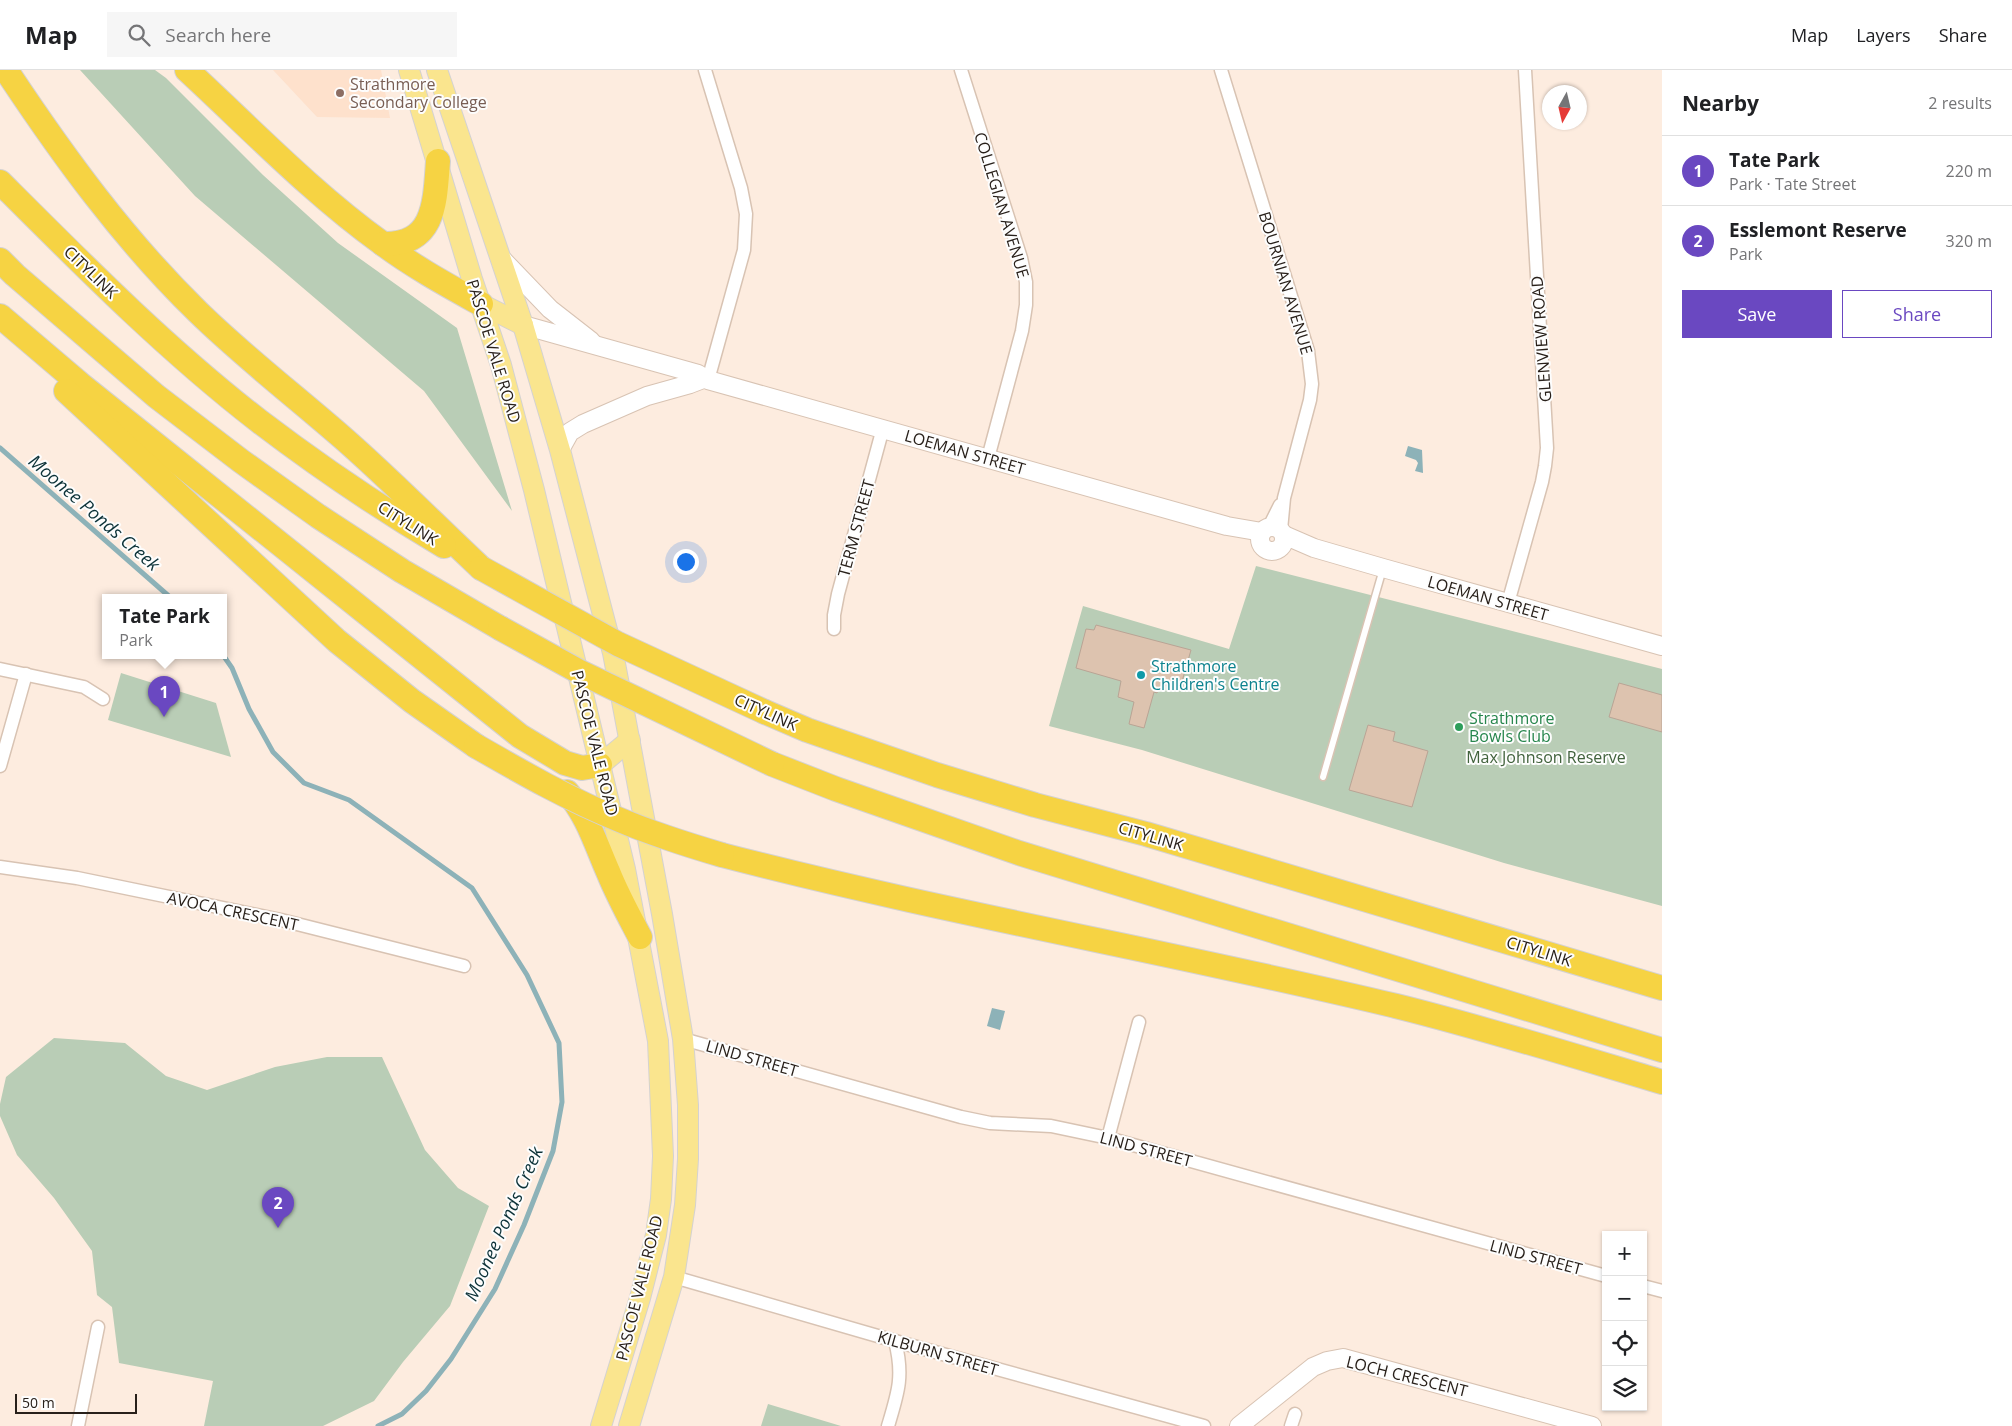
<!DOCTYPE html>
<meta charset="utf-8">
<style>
:root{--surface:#fff;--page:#f6f6f6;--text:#202124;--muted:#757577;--line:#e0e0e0;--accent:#6a48c1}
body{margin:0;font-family:"Open Sans",sans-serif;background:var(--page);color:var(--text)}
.controls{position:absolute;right:15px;bottom:15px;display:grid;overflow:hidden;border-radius:0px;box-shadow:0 1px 4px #0004}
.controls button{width:45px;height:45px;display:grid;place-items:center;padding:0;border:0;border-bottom:1px solid var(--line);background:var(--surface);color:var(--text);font:25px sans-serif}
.compass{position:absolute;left:1542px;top:15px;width:45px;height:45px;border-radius:50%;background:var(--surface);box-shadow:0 1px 4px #0004;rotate:188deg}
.scale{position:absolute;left:15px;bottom:12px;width:122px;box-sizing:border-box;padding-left:5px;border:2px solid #28201a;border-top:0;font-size:14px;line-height:18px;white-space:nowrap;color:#28201a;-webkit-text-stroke:4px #fdfdfd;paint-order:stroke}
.you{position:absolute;left:685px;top:491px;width:18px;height:18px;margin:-12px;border:4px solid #fff;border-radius:50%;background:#1a73e8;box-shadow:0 0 0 8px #1a73e833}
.badge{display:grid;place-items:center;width:32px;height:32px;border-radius:50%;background:var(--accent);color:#fff;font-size:16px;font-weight:700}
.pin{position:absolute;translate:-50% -41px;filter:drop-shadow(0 1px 2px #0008)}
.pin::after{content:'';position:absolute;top:26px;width:18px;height:15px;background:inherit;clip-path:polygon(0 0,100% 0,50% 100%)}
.popup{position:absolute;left:102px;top:524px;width:125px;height:65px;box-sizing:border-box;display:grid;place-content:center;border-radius:0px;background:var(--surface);filter:drop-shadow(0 1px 4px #0005);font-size:16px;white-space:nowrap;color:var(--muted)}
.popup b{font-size:19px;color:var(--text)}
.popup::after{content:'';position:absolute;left:50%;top:100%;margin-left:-10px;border:10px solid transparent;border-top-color:var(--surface)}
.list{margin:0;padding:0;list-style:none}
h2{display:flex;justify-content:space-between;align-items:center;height:65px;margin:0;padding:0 20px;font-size:21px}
h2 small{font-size:16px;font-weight:400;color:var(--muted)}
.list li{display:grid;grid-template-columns:32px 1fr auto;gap:15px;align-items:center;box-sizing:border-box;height:70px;padding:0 20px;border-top:1px solid var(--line)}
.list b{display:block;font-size:19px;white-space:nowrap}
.list p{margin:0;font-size:16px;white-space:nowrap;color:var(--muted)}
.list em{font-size:16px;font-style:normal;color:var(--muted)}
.actions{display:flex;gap:10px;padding:15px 20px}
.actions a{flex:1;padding:11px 0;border:1px solid var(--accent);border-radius:0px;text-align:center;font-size:18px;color:var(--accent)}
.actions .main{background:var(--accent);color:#fff}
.icon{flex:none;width:28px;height:28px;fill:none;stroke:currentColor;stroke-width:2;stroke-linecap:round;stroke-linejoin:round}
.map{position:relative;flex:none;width:1662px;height:1356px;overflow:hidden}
header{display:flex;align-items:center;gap:30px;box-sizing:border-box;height:70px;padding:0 25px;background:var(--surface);border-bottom:1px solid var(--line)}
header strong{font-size:24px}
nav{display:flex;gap:28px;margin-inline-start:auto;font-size:18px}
.search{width:350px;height:45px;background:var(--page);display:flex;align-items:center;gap:12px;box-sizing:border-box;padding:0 18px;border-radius:0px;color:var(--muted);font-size:19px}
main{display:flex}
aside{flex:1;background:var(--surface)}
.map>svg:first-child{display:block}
.built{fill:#fee1cc}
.green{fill:#b9cdb6}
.water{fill:#8db2b8}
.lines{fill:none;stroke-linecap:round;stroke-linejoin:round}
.stream{stroke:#8db2b8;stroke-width:5}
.building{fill:#ddc3af;stroke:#b9a495}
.lane-casing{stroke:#d8c3b3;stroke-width:9}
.street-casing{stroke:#d8c3b3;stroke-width:15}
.secondary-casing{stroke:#d8c3b3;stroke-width:20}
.primary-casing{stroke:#d4d2d1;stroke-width:22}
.highway-casing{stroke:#d4d2d1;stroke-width:26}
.lane{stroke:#fff;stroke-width:6}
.street{stroke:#fff;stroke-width:12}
.secondary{stroke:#fff;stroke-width:18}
.primary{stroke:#fae58e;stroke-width:20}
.highway{stroke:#f6d343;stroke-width:24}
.highway-bridge-casing{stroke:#d4d2d1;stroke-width:26;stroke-linecap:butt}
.highway-bridge{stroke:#f6d343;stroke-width:24}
.education-dot{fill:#8d6e63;stroke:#fdfdfd;stroke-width:2}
.culture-dot{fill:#0f9aa8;stroke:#fdfdfd;stroke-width:2}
.leisure-dot{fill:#2e9e5b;stroke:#fdfdfd;stroke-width:2}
.labels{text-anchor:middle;stroke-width:4;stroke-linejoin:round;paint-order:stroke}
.education-label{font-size:16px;fill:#785e54;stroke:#fdfdfd;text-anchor:start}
.street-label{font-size:16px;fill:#28201a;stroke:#fdfdfd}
.culture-label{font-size:16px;fill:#0d838f;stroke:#fdfdfd;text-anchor:start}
.leisure-label{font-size:16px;fill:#27864d;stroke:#fdfdfd;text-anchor:start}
.park-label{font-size:16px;fill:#41623c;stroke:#fdfdfd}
.water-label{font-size:18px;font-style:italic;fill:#0c3238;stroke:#fdfdfd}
</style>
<header>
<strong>Map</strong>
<div class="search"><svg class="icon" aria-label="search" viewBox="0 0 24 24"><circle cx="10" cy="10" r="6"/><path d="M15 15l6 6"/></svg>Search here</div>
<nav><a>Map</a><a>Layers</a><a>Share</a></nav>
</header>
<main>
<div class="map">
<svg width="1662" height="1356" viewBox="0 0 1662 1356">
<rect width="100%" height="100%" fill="#fdecdf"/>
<polygon class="built" points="273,0 381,0 390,48 317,47"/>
<g class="green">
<polygon points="80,0 155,0 166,8 263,105 338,173 457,258 512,441 424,321 195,126"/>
<polygon points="1256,496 1662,599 1662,836 1504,793 1142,680 1049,656 1083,536 1229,579"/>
<polygon points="121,603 216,633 231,687 108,650"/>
<polygon points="54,968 125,973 166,1006 207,1020 275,997 327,987 382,987 425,1080 458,1118 489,1136 450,1236 403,1292 374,1331 323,1356 204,1356 213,1311 119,1293 112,1237 97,1225 92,1181 54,1128 17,1085 0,1046 0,1034 6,1007"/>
<polygon points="768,1334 841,1356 761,1356"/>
</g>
<g class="water">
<polygon points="1408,376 1422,380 1423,403 1415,401 1418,393 1416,390 1405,386"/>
<polygon points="992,938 1005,941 1000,960 987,956"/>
</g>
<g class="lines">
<g class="stream">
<polyline points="0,378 171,528"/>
<polyline points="223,585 232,598 249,639 273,682 304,713 349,730 472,818 527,905 559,973 562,1032 553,1081 524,1155 495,1219 451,1289 426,1321 402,1344 378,1356"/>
</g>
</g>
<g class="building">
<polygon points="1096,555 1191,580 1181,615 1176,613 1175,617 1165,615 1164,618 1159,617 1157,623 1154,622 1144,658 1129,654 1134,632 1118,627 1121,611 1076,598 1086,559 1094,560"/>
<polygon points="1619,613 1662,625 1662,662 1609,647"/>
<polygon points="1368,655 1395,662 1393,671 1428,681 1412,737 1349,720"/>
</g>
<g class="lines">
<g class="lane-casing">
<polyline id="lane" points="1323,707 1383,499"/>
</g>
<g class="street-casing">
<g id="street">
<polyline points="705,0 741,118 746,144 744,180 708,310"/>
<polyline points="961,0 1021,188 1026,212 1026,235 1022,261 988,388"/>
<polyline points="1221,0 1308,281 1312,314 1310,330 1284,428 1281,460"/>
<polyline points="1269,457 1280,435"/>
<polyline points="1508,533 1542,412 1545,396 1547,378 1525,0"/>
<polyline points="834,559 834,545 838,524 883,358"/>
<polyline points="0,599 84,617 103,629"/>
<polyline points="0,696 26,604"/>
<polyline points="0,797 77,808 281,850 464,896"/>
<polyline points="683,969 961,1047 990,1053 1051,1056 1108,1068 1606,1206"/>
<polyline points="1108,1068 1139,952"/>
<polyline points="674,1207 895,1271 1204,1356"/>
<polyline points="1643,1216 1662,1221"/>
<polyline points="78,1356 98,1257"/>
<path d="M888,1356c10,-33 16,-50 7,-85"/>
<polyline points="1291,1356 1295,1344"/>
</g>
</g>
<g class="secondary-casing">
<g id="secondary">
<polyline points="501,188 550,239 591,271"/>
<polyline points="523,255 698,304 708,310 1227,456 1262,462"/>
<polyline points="560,380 570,362 583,354 647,326 690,314 703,309"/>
<circle cx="1272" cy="469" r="12"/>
<polyline points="1284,465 1314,478 1383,498 1662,576"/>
<polyline points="1239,1356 1313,1297 1327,1291 1343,1288 1592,1356"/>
</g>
</g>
<g class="primary-casing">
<g id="primary">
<polyline points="409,0 472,209 501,295 534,420 625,799 658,971 663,1086 661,1129 656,1165 640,1228 601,1356"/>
<polyline points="437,0 523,255 560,380 613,583 662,844 683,969 688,1035 688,1089 685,1135 674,1207 629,1356"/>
<polyline points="481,234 523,255"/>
<polyline points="600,695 630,670"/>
</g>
</g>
<g class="highway-casing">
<g id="highway">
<path d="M6,0c57,86 118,170 192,242 46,45 97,84 145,126 48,42 92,87 138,130"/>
<path d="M187,0c64,59 125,123 196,174 31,23 64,41 98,60"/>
<path d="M0,112c83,83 166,167 259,239 59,45 121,87 185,125"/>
<path d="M383,174c52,1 52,-41 55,-83"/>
<polyline points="0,190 15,205 156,326 241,391 318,446 402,501 500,558"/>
<polyline points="0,246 80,314 520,666 565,693 582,698 600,695"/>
<polyline points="66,321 337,571 412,631 476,676"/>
<polyline points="765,642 807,660 937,705 1035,735 1146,764 1662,918"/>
<polyline points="772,694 836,719 1019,783 1662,980"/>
<path d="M567,722c21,24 29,53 42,82 9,22 20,42 31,63"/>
<path d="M722,785c223,58 450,97 674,151 89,22 178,50 266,76"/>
</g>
</g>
<use href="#lane" class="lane"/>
<use href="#street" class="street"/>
<use href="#secondary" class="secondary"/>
<use href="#primary" class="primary"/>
<use href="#highway" class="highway"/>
<g class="highway-bridge-casing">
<g id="highway-bridge">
<polyline points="481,498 618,574 765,642"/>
<polyline points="500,558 578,601 772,694"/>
<path d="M476,676c47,27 94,54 144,74 33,14 68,25 102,35"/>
</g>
</g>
<use href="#highway-bridge" class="highway-bridge"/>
</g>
<circle class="education-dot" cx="340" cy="23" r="5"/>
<circle class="culture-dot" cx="1141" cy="605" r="5"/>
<circle class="leisure-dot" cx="1459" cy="657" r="5"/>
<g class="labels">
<g class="education-label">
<text x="350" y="20">Strathmore<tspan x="350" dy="18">Secondary College</tspan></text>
</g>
<g class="street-label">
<text transform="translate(1002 135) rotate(73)" y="6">COLLEGIAN AVENUE</text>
<text transform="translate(91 202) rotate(44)" y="6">CITYLINK</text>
<text transform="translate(1286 213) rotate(73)" y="6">BOURNIAN AVENUE</text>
<text transform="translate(1541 269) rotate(-94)" y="6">GLENVIEW ROAD</text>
<text transform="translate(494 281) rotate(73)" y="6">PASCOE VALE ROAD</text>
<text transform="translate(965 382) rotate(16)" y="6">LOEMAN STREET</text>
<text transform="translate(408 453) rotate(32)" y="6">CITYLINK</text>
<text transform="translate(856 458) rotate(-75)" y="6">TERM STREET</text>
<text transform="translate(1488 528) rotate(16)" y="6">LOEMAN STREET</text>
<text transform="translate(766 642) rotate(24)" y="6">CITYLINK</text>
<text transform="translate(595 673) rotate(76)" y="6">PASCOE VALE ROAD</text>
<text transform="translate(1151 766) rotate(16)" y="6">CITYLINK</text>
<text transform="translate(233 841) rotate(12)" y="6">AVOCA CRESCENT</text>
<text transform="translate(1539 881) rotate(17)" y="6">CITYLINK</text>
<text transform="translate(752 988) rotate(16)" y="6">LIND STREET</text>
<text transform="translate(1146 1079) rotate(15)" y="6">LIND STREET</text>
<text transform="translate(1536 1187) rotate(15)" y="6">LIND STREET</text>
<text transform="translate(639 1218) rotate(-76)" y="6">PASCOE VALE ROAD</text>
<text transform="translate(938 1283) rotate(16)" y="6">KILBURN STREET</text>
<text transform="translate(1407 1306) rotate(14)" y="6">LOCH CRESCENT</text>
</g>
<g class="culture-label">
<text x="1151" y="602">Strathmore<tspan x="1151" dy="18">Children's Centre</tspan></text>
</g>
<g class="leisure-label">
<text x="1469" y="654">Strathmore<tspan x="1469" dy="18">Bowls Club</tspan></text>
</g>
<g class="park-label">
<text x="1546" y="693">Max Johnson Reserve</text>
</g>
<g class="water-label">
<text transform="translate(94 443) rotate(41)" y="6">Moonee Ponds Creek</text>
<text transform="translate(504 1154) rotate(-66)" y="6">Moonee Ponds Creek</text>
</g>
</g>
</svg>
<div class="controls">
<button>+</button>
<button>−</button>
<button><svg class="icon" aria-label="locate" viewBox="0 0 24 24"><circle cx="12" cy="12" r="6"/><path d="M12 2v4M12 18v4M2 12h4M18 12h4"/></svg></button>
<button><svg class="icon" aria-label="layers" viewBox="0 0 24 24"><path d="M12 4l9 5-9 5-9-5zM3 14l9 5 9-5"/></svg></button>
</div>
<svg class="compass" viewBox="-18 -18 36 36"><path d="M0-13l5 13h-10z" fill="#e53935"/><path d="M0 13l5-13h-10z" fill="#757577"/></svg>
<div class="scale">50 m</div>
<div class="you"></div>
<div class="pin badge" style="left:164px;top:647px">1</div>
<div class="popup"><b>Tate Park</b>Park</div>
<div class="pin badge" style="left:278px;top:1158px">2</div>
</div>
<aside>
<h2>Nearby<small>2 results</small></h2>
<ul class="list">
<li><span class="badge">1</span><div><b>Tate Park</b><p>Park · Tate Street</p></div><em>220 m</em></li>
<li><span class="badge">2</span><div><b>Esslemont Reserve</b><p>Park</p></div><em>320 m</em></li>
</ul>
<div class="actions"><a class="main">Save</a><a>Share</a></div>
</aside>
</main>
